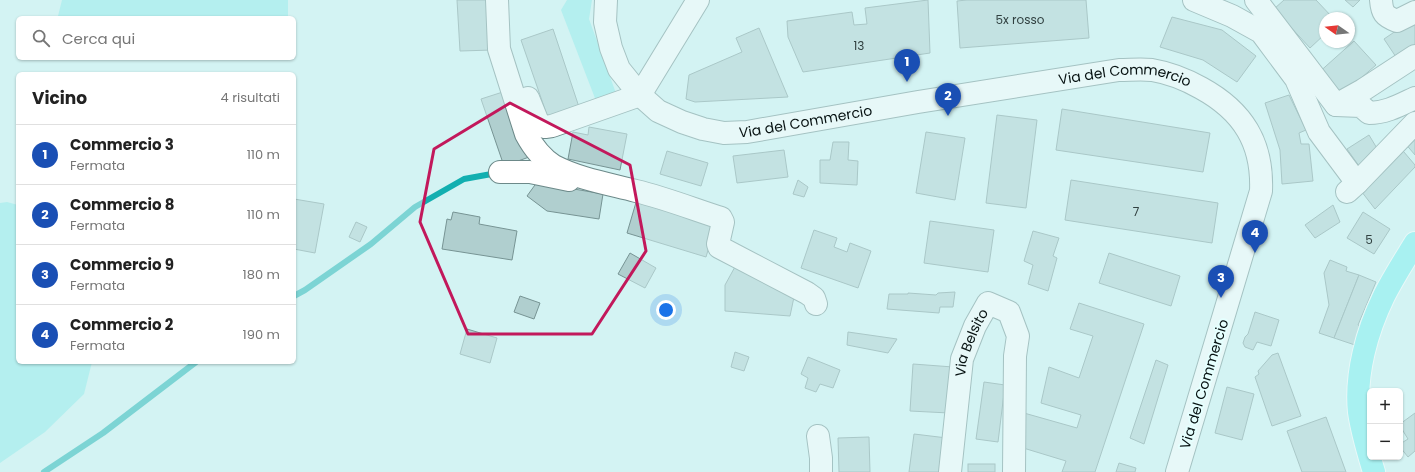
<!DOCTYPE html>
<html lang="it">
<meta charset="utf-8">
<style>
:root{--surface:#fff;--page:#f6f6f6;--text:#222;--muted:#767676;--line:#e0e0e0;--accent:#c0304b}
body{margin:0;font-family:Poppins,sans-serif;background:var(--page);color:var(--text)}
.controls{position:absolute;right:12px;bottom:12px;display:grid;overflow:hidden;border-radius:6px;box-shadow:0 1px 3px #0004}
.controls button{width:36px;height:36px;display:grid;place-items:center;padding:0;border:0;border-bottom:1px solid var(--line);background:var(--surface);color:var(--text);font:20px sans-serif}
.compass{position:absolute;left:1319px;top:12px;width:36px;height:36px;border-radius:50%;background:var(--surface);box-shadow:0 1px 3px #0004;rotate:284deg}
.you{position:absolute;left:666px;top:310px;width:14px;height:14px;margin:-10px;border:3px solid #fff;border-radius:50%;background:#1a73e8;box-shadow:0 0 0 6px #1a73e833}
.badge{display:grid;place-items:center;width:26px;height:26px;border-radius:50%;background:var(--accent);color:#fff;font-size:13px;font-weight:700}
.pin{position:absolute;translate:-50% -33px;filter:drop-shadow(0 1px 2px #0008)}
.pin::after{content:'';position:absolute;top:21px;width:14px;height:12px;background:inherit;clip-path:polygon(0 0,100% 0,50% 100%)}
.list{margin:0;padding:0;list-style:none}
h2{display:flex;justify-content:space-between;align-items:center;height:52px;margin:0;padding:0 16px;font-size:17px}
h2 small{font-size:13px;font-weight:400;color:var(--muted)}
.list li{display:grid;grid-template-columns:26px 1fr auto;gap:12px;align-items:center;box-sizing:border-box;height:60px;padding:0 16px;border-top:1px solid var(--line)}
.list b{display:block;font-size:15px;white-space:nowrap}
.list p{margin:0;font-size:13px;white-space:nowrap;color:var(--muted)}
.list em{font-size:13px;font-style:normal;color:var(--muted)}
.icon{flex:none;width:22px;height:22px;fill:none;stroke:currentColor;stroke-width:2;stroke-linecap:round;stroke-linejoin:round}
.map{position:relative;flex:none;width:1415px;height:472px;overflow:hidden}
.search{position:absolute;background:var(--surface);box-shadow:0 1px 3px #0004;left:16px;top:16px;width:280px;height:44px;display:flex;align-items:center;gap:10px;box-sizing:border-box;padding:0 14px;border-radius:6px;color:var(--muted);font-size:15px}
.panel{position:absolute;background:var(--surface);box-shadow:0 1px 3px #0004;left:16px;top:72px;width:280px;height:292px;border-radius:6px}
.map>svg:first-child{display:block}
.green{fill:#8eeceb}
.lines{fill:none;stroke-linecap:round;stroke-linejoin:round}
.stream{stroke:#12afb0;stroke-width:6}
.building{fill:#b0cfcf;stroke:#779494}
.minor-casing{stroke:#6c8989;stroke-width:24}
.major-casing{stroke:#fff;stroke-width:24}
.minor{stroke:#fff;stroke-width:22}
.major{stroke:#73eff0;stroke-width:22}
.marked{fill:none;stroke:#c2185b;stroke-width:3;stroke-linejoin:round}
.labels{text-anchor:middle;stroke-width:4;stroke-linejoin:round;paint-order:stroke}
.number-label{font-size:12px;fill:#314141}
.street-label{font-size:14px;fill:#071212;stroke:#e5fffe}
</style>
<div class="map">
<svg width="1415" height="472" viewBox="0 0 1415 472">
<rect width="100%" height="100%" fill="#d3f3f3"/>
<g class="green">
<polygon points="62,0 288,0 288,18 59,18 58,16"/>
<polygon points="567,0 592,0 589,19 617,96 598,106 561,10"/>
<polygon points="7,202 18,205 18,362 92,362 84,394 45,432 0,463 0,203"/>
</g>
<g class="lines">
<g class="stream">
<polyline points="294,296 305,290 371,244 415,207 464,179 497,173"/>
<polyline points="44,472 103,433 196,362"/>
</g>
</g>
<g class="building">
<polygon points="457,0 490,0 492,50 460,51"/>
<polygon points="928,0 930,53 803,72 788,37 787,21 852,12 854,25 867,24 865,8"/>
<polygon points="967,0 1086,0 1089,38 960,48 957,1"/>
<polygon points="1284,0 1316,0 1333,18 1325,18 1325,34 1310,48 1274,9"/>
<polygon points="1345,0 1360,0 1353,7"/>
<polygon points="1172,17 1222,30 1256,56 1237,82 1203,60 1160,47"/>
<polygon points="1415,18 1415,48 1398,60 1384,39"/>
<polygon points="759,28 788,97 695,102 686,99 689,75 742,52 736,38"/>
<polygon points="553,29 580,110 549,121 521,40"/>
<polygon points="1354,41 1376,65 1337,99 1316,75"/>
<polygon points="509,90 532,156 504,166 481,99"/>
<polygon points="1289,95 1306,130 1299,133 1301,144 1309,144 1313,181 1282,184 1280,150 1265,103"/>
<polygon points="1062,109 1210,133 1203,172 1056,150"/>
<polygon points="997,115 1037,120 1026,208 986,203"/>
<polygon points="589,127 627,134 620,170 568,159 573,132 588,135"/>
<polygon points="1415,131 1415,155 1404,142"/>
<polygon points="926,132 965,138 955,200 916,193"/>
<polygon points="1369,135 1381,155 1364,173 1347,149"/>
<polygon points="833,142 849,142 848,160 858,161 857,185 820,183 820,160 830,160"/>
<polygon points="1398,145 1415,165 1415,167 1375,209 1358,187"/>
<polygon points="784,150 788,177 737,183 733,156"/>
<polygon points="667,151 708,163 701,186 660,174"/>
<polygon points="540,178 551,185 603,194 599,219 547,211 527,196"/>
<polygon points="798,180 808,187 804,197 793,194"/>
<polygon points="1071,180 1218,203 1212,243 1065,220"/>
<polygon points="294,199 324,204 315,253 294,249"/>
<polygon points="637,199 716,223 706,257 627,233"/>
<polygon points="1333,205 1340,222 1315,238 1305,225"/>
<polygon points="453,212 480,217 479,224 517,231 512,260 442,249 447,219 451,220"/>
<polygon points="1363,212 1390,229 1374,254 1347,238"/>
<polygon points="930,221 994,230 988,272 924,263"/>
<polygon points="356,222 367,227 360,242 349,237"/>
<polygon points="814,230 837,238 834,247 847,252 850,243 871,251 858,288 801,268"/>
<polygon points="1033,231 1059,238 1053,256 1057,258 1048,291 1028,284 1033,265 1024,261"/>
<polygon points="630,253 656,268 645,288 618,274"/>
<polygon points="1109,253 1180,276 1171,306 1099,283"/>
<polygon points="1330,260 1347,267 1346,271 1359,275 1334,338 1319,333 1329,305 1324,273"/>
<polygon points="736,265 794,297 790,316 725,311 725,285"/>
<polygon points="1359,275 1376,282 1358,325 1363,327 1355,345 1334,338"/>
<polygon points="955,292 953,307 940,307 939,313 887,309 889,294 908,294 908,293 936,295 938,293"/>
<polygon points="520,296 540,303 534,319 514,312"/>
<polygon points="1079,303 1144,324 1095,472 1062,472 1066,461 1020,447 1024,413 1077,428 1081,415 1041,403 1049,367 1079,378 1093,336 1070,329"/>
<polygon points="1255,312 1279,320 1271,346 1257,342 1253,350 1245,347 1243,343 1245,337 1248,334"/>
<polygon points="467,329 497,338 490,363 460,354"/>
<polygon points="848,332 897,339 888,353 847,345"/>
<polygon points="735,352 749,357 744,371 731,367"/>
<polygon points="1278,353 1301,416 1272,426 1255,377 1259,374 1258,371 1272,355"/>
<polygon points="808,357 840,370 833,388 820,384 816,392 805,388 808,378 801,374"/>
<polygon points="1156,360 1168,365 1144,444 1130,438"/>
<polygon points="913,364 953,367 949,413 910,411"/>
<polygon points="984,382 1005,385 998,442 976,439"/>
<polygon points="1227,387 1254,394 1242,440 1215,433"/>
<polygon points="1415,413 1415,451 1408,457 1400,447 1400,444 1408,439 1400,426 1400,424"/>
<polygon points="1326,417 1346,472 1302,472 1287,431"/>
<polygon points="914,434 947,438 943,472 909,472"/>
<polygon points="869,437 870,472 839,472 838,438"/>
<polygon points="1119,463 1136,468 1135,472 1116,472"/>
<rect x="968" y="464" width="27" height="8"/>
</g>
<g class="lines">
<g class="minor-casing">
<g id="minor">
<path d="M497,0l2,49 27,85c7,13 15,24 28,32 25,13 55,18 82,25 29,7 57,18 85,27l2,4 -5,22 1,3 88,46 7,5 2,6"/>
<path id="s1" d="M606,0l-1,22 6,26 8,21 21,26 18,16 24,11 21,7 21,4 23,-1 171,-30 201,-32c11,0 22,-1 33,0 18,3 33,9 49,18 42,23 62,55 60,103l-84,281"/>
<polyline points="1194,0 1232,16 1261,32 1296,79 1319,132 1357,183"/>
<polyline points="1256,0 1336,105"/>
<path d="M1381,0c1,13 3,16 16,21l18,-9"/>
<path d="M1415,56l-52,34 -27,15 25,1 8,7c17,0 31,-8 46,-15"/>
<polyline points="528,98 539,125 545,127 552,126 640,95 698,0"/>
<polyline points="500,172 530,172 569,180"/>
<polyline points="1347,192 1357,183 1415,123"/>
<polyline points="818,436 821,458 821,472"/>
<path id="s2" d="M950,472l12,-113 13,-33 13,-23 21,9 9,24 -3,20 -1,116"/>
</g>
</g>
<g class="major-casing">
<path id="major" d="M1374,472c-6,-20 -12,-39 -15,-60 -4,-38 8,-81 25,-116 9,-18 20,-35 31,-53"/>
</g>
<use href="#minor" class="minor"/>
<use href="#major" class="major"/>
</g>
<path d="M0 0H1415V472H0ZM510,103l120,62 16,86 -54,83h-124l-48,-112 14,-73z" fill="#d3f3f3" fill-opacity=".55" fill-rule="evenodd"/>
<path class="marked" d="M510,103l120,62 16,86 -54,83h-124l-48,-112 14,-73z"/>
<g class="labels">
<g class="number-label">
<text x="1020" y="24">5x rosso</text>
<text x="859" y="50">13</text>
<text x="1136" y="216">7</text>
<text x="1369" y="244">5</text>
</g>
<g class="street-label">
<text dy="5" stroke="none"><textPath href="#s1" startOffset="605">Via del Commercio</textPath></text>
<text dy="5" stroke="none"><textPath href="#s1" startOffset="281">Via del Commercio</textPath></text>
<text dy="5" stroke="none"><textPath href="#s2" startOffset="132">Via Belsito</textPath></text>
<text transform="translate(1204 384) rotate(-73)" y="5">Via del Commercio</text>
</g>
</g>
</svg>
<div class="controls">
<button>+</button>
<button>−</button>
</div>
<svg class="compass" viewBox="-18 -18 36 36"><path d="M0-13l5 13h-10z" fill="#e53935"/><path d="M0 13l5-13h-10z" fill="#767676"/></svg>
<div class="you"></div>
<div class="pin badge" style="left:907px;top:82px;background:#1a4fb4">1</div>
<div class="pin badge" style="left:948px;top:116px;background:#1a4fb4">2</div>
<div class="pin badge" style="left:1221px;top:298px;background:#1a4fb4">3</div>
<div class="pin badge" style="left:1255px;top:253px;background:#1a4fb4">4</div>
<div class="search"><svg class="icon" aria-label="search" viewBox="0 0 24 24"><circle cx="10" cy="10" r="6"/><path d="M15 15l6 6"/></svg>Cerca qui</div>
<section class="panel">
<h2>Vicino<small>4 risultati</small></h2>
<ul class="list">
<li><span class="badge" style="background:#1a4fb4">1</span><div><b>Commercio 3</b><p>Fermata</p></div><em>110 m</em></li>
<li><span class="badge" style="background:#1a4fb4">2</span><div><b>Commercio 8</b><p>Fermata</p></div><em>110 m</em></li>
<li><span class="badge" style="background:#1a4fb4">3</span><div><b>Commercio 9</b><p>Fermata</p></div><em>180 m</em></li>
<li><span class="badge" style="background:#1a4fb4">4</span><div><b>Commercio 2</b><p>Fermata</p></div><em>190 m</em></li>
</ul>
</section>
</div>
